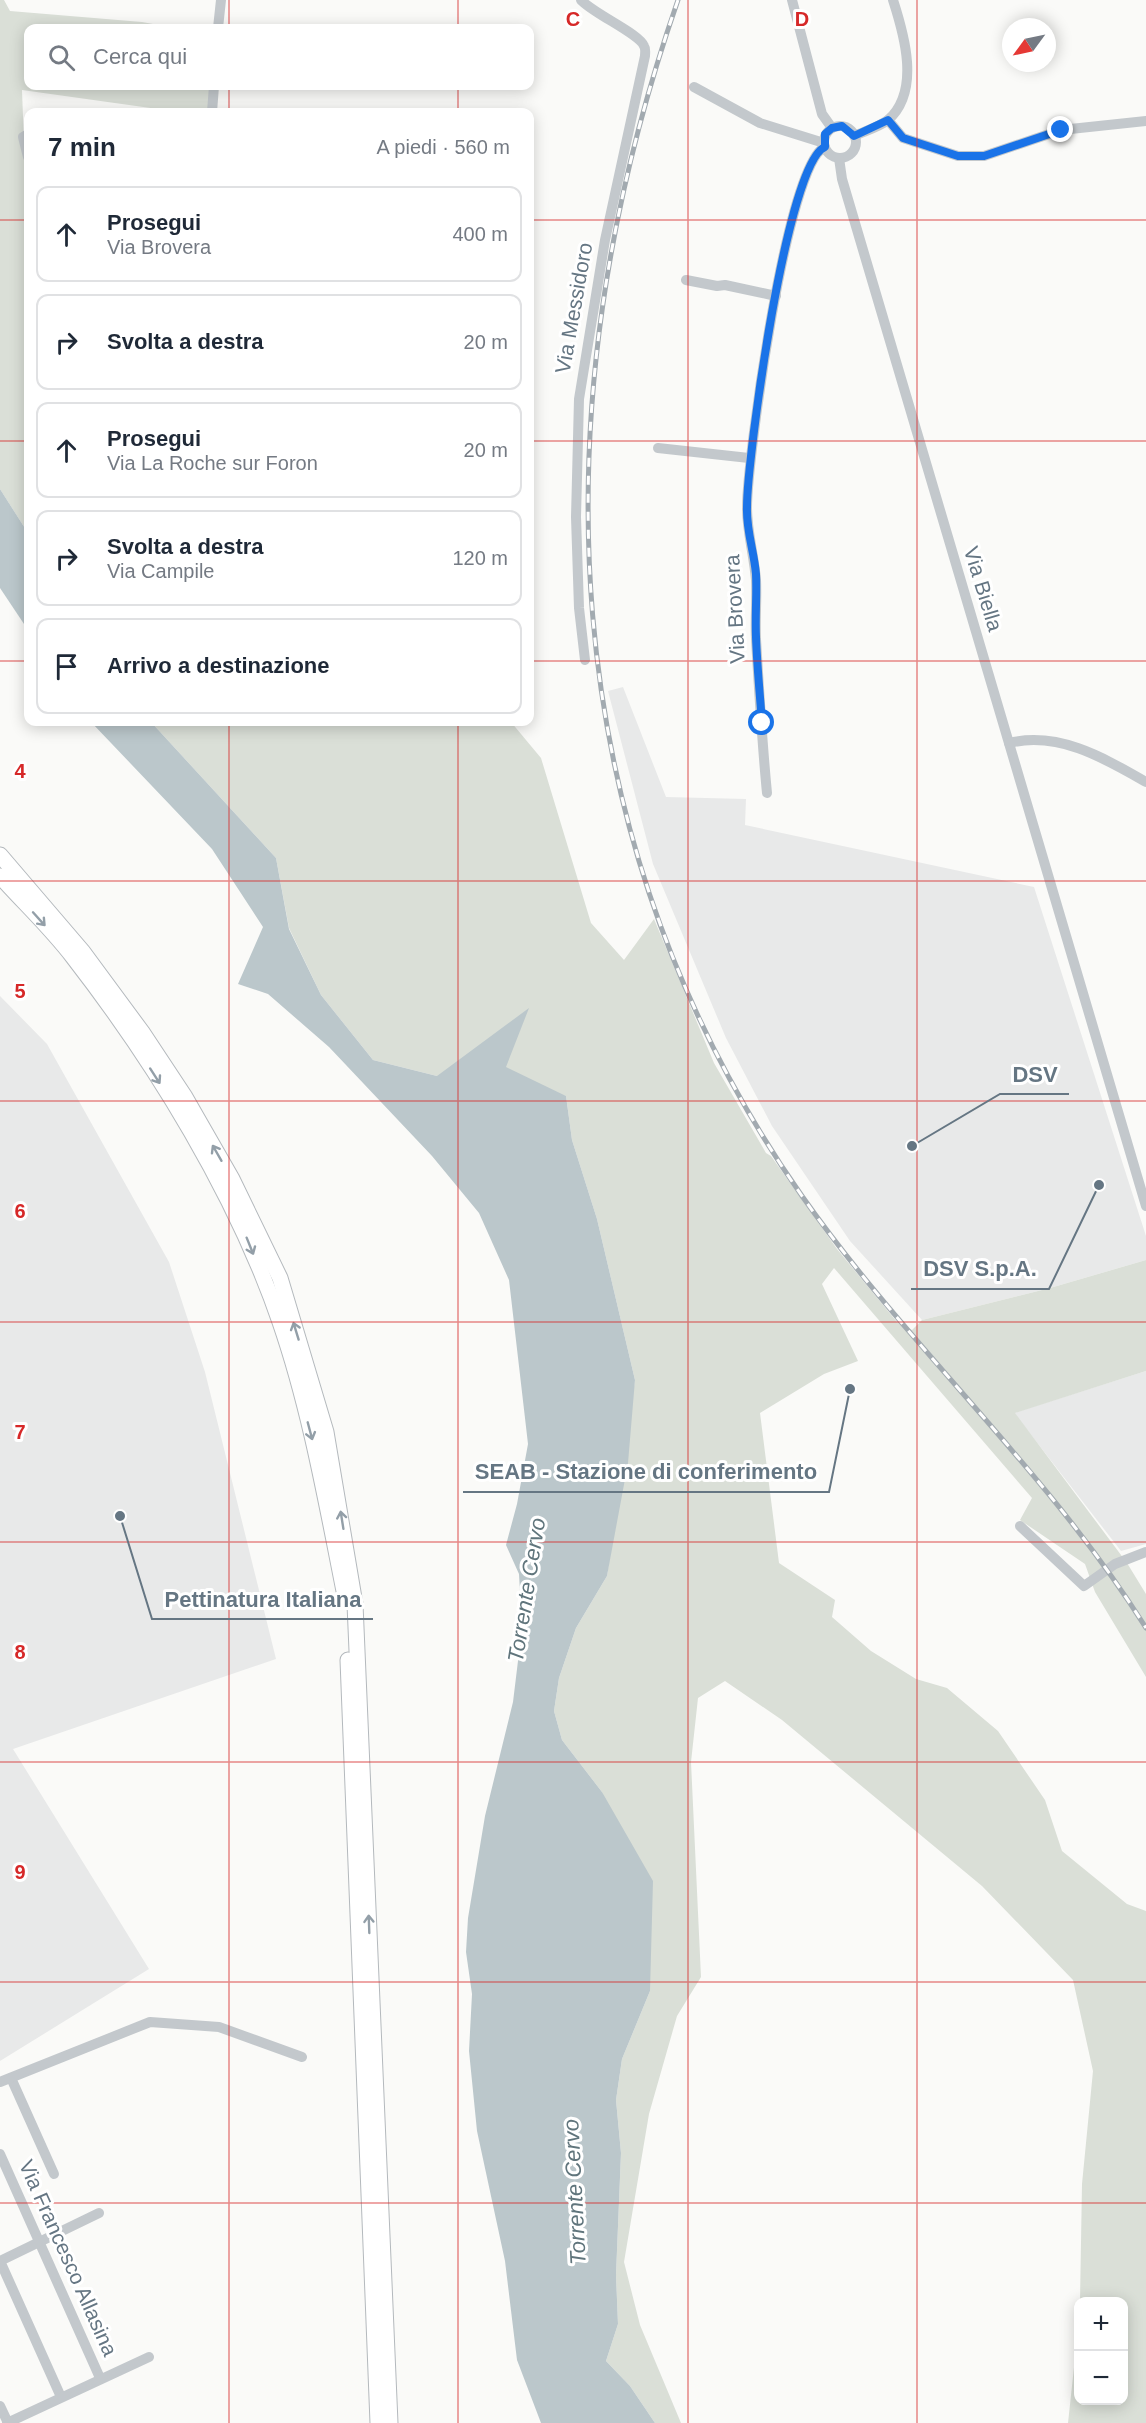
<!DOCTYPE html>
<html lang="it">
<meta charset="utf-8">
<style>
:root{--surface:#fff;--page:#f2f2f3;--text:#1f2937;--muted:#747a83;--line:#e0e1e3}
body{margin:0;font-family:Helvetica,sans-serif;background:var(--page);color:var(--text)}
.controls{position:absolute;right:18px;bottom:18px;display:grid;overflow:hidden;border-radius:12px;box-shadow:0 3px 15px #0003}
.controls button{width:54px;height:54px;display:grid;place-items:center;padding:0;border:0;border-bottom:2px solid var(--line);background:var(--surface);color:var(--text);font:30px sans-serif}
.compass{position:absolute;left:1002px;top:18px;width:54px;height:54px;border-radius:50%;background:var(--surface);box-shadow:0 3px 15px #0003;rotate:237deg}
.stop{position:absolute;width:18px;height:18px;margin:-14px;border:4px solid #1a73e8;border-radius:50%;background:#fff}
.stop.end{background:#1a73e8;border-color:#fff;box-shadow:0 2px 6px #0008}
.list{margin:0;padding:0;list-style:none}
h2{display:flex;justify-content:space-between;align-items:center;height:78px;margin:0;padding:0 24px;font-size:26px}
h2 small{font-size:20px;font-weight:400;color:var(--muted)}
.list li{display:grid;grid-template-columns:39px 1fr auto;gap:18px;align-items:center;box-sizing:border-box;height:96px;margin:0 12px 12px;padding:0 12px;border:2px solid var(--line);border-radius:12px}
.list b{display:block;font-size:22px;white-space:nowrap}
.list p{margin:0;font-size:20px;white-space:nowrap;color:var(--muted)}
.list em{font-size:20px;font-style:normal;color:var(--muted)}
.icon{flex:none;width:33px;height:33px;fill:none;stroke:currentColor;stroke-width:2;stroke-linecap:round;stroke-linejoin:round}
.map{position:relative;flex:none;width:1146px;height:2423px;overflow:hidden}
.search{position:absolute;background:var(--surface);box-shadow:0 3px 15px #0003;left:24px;top:24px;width:510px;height:66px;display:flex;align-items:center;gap:15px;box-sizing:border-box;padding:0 21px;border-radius:12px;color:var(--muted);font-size:22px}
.panel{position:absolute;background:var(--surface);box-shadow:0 3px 15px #0003;left:24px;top:108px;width:510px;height:618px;border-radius:12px}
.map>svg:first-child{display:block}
.built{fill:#e8e9e9}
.green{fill:#dadfd7}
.water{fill:#bbc7cb}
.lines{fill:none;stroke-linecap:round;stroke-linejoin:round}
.highway-casing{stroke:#b4b9bd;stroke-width:17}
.minor{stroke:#c3c8cc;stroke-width:10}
.highway{stroke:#fff;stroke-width:15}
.rail-casing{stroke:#a2aab0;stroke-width:5}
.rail{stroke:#fff;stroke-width:3;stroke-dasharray:9;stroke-linecap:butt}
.oneway{stroke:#939fa8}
.route{stroke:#1a73e8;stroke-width:8}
.grid{fill:none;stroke:#d62828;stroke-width:1.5;stroke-opacity:0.55}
.labels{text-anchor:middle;stroke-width:6;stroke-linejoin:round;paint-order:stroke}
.street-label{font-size:21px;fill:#657683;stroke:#fff}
.water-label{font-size:22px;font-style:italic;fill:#60757c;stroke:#fff}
.grid-label{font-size:20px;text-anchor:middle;font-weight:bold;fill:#d62828;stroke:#fff;stroke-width:6;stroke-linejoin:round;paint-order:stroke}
.leader{fill:none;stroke:#657683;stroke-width:2}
.callout-dot{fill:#657683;stroke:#fff;stroke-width:2}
.callout-label{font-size:22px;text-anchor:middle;font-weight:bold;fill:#657683;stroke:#fff;stroke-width:6;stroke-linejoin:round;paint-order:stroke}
</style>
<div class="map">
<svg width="1146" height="2423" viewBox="0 0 1146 2423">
<rect width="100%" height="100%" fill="#fafaf8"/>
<g class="built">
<polygon points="623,687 666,797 746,799 745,825 1034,887 1146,1236 1146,1260 1050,1288 922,1320 850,1241 772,1126 726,1038 653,864 608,691"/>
<polygon points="0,996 47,1044 169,1262 205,1372 276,1659 13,1749 149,1969 0,2061"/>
<polygon points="1146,1371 1146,1544 1121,1551 1014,1413"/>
</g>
<g class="green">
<polygon points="0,0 4,0 10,11 142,22 175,28 28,28 28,86 214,86 211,112 179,112 22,90 24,144 28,162 28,533 0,489"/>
<polygon points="151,722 511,722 541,758 591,923 624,960 654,919 714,1063 766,1153 771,1156 837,1249 897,1322 912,1330 922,1320 1050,1288 1146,1260 1146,1371 1015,1413 1127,1563 1146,1594 1146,1677 1095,1592 1085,1564 1020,1520 1032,1498 834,1268 822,1284 858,1361 824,1374 760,1413 779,1563 835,1600 832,1617 871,1651 916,1679 947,1688 998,1731 1045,1800 1062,1851 1127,1904 1146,1911 1146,2423 1068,2423 1078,2330 1078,2400 1124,2400 1124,2302 1080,2301 1082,2184 1093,2071 1073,1980 982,1886 782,1720 725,1681 698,1698 691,1762 701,1977 677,2016 649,2114 624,2262 640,2325 681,2423 655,2423 630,2386 606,2361 618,2324 616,2275 621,2153 616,2100 622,2059 650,1991 602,1792 562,1740 554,1711 559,1678 576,1628 607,1576 635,1380 597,1219 572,1140 566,1096 437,1076 373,1060 321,995 289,928 276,858"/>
</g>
<g class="water">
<polygon points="0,489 28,533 28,630 0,588"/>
<polygon points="91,722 151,722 276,858 289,929 321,995 373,1060 437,1076 529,1008 506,1067 566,1096 572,1140 597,1219 635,1380 628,1463 607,1576 576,1628 559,1678 554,1711 562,1740 602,1792 653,1881 650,1991 622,2059 616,2100 621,2153 616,2275 618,2324 606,2361 630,2386 655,2423 541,2423 517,2360 505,2261 477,2131 469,2051 472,1994 466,1952 468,1918 485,1816 513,1702 522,1628 519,1574 506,1545 517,1504 528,1444 509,1280 479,1213 432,1156 329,1047 268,994 238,984 263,927 212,849"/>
</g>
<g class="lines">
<g class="highway-casing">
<g id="highway">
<polyline points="0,855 83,952 142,1032 185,1097 232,1179 280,1278 326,1432 355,1604 390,2423"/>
<path d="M0,876c24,27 51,52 73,81 83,107 163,237 207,365 30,87 46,179 64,269"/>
<polyline points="348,1660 378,2423"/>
</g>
</g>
<g class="minor">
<path d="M581,0c13,14 59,34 63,46 2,3 1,7 1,10l-40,184 -26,159 -3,118 3,91 6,52"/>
<polyline points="792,0 822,114 832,128"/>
<polyline points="218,28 221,0"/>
<polyline points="694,87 760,123 824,143"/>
<polyline points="212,112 214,86"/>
<polyline points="888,120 903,138 958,156 984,156 1061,130 1146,121"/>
<circle cx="840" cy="142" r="16"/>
<polyline points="28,134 23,137 28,157"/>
<path d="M854,136c11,-5 25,-9 34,-16 33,-29 16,-86 5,-120"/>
<polyline points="839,158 842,179 1146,1206"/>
<polyline points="686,280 717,286 725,285 776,296"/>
<polyline points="658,448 749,458"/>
<path d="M1009,743c50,-12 95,15 137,39"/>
<path d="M767,793c-5,-51 -8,-103 -11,-154 -1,-20 1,-40 0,-59 -2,-25 -9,-48 -9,-72 0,-48 40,-346 78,-361"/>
<polyline points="1020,1526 1084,1586 1115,1564 1146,1552"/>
<polyline points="11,2078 54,2174"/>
<polyline points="0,2082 150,2022 219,2027 302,2057"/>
<polyline points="0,2154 100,2378"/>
<polyline points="61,2397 0,2261 99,2213"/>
<polyline points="0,2406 8,2423"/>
<polyline points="7,2423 149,2357"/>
</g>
<use href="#highway" class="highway"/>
<g class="rail-casing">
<path id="rail" d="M678,0c-141,406 -128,835 124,1196 106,151 246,275 344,432"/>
</g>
<use href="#rail" class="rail"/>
</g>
<defs><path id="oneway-shaft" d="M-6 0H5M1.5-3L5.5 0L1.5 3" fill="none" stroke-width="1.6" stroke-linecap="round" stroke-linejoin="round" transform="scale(1.5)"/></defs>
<g class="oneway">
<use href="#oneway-shaft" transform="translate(39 919) rotate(48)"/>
<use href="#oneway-shaft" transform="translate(155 1076) rotate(57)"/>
<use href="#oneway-shaft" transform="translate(217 1153) rotate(-120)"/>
<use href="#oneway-shaft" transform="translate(250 1246) rotate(68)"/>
<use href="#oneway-shaft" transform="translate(296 1331) rotate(-107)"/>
<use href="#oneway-shaft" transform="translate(310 1431) rotate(75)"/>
<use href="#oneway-shaft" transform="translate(342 1520) rotate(-99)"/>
<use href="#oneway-shaft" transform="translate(369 1924) rotate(-92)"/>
</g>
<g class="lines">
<path class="route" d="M762,723c-2,-28 -5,-57 -6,-86 -1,-21 1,-42 0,-63 -2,-23 -10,-44 -9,-67 0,-49 40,-345 78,-360v-13l7,-6 10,-2 12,10 34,-16 15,18 55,18h26l77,-26"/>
</g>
<path class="grid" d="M229,0v28M458,0v28M688,0v2423M917,0v2423M229,86v26M458,86v26M0,220h28M530,220h616M0,441h28M530,441h616M0,661h28M530,661h616M229,722v1701M458,722v1701M0,881h1146M0,1101h1146M0,1322h1146M0,1542h1146M0,1762h1146M0,1982h1146M0,2203h1146"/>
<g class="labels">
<g class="street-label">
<text transform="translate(574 308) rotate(-80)" y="7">Via Messidoro</text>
<text transform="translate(983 589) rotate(73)" y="7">Via Biella</text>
<text transform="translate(735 609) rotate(-93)" y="7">Via Brovera</text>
<text transform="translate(68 2258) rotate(66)" y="7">Via Francesco Allasina</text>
</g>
<g class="water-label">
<text transform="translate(526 1590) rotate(-81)" y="8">Torrente Cervo</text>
<text transform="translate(574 2192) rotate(-93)" y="8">Torrente Cervo</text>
</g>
</g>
<g class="grid-label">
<text x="573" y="26">C</text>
<text x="802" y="26">D</text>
<text x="20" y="778">4</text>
<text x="20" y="998">5</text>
<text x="20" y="1218">6</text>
<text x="20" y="1439">7</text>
<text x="20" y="1659">8</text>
<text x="20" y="1879">9</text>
</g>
<path class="leader" d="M912 1146L1000 1094H1069M1099 1185L1049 1289H911M850 1389L829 1492H463M120 1516L152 1619H373"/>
<g class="callout-dot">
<circle cx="912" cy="1146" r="6"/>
<circle cx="1099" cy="1185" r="6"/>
<circle cx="850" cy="1389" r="6"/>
<circle cx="120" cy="1516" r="6"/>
</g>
<g class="callout-label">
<text x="1035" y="1082">DSV</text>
<text x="980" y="1276">DSV S.p.A.</text>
<text x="646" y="1479">SEAB - Stazione di conferimento</text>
<text x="263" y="1607">Pettinatura Italiana</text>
</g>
</svg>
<div class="controls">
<button>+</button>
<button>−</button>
</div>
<svg class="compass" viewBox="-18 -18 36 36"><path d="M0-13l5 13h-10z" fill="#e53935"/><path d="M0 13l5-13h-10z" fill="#747a83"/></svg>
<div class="stop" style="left:762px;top:723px"></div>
<div class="stop end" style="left:1061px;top:130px"></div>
<div class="search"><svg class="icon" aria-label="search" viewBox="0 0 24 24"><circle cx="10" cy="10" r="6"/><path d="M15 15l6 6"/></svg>Cerca qui</div>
<section class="panel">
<h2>7 min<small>A piedi · 560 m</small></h2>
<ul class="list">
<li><svg class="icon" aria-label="ahead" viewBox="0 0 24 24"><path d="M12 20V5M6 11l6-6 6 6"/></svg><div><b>Prosegui</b><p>Via Brovera</p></div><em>400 m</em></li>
<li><svg class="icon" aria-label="right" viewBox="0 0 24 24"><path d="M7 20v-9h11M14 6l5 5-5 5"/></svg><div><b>Svolta a destra</b></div><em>20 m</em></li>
<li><svg class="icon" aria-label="ahead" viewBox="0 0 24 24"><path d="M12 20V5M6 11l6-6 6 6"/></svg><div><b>Prosegui</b><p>Via La Roche sur Foron</p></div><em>20 m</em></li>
<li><svg class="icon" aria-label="right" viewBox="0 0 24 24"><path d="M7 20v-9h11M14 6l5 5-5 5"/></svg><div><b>Svolta a destra</b><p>Via Campile</p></div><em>120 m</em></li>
<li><svg class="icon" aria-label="arrive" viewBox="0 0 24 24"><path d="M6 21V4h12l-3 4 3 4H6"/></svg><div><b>Arrivo a destinazione</b></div></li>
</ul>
</section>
</div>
